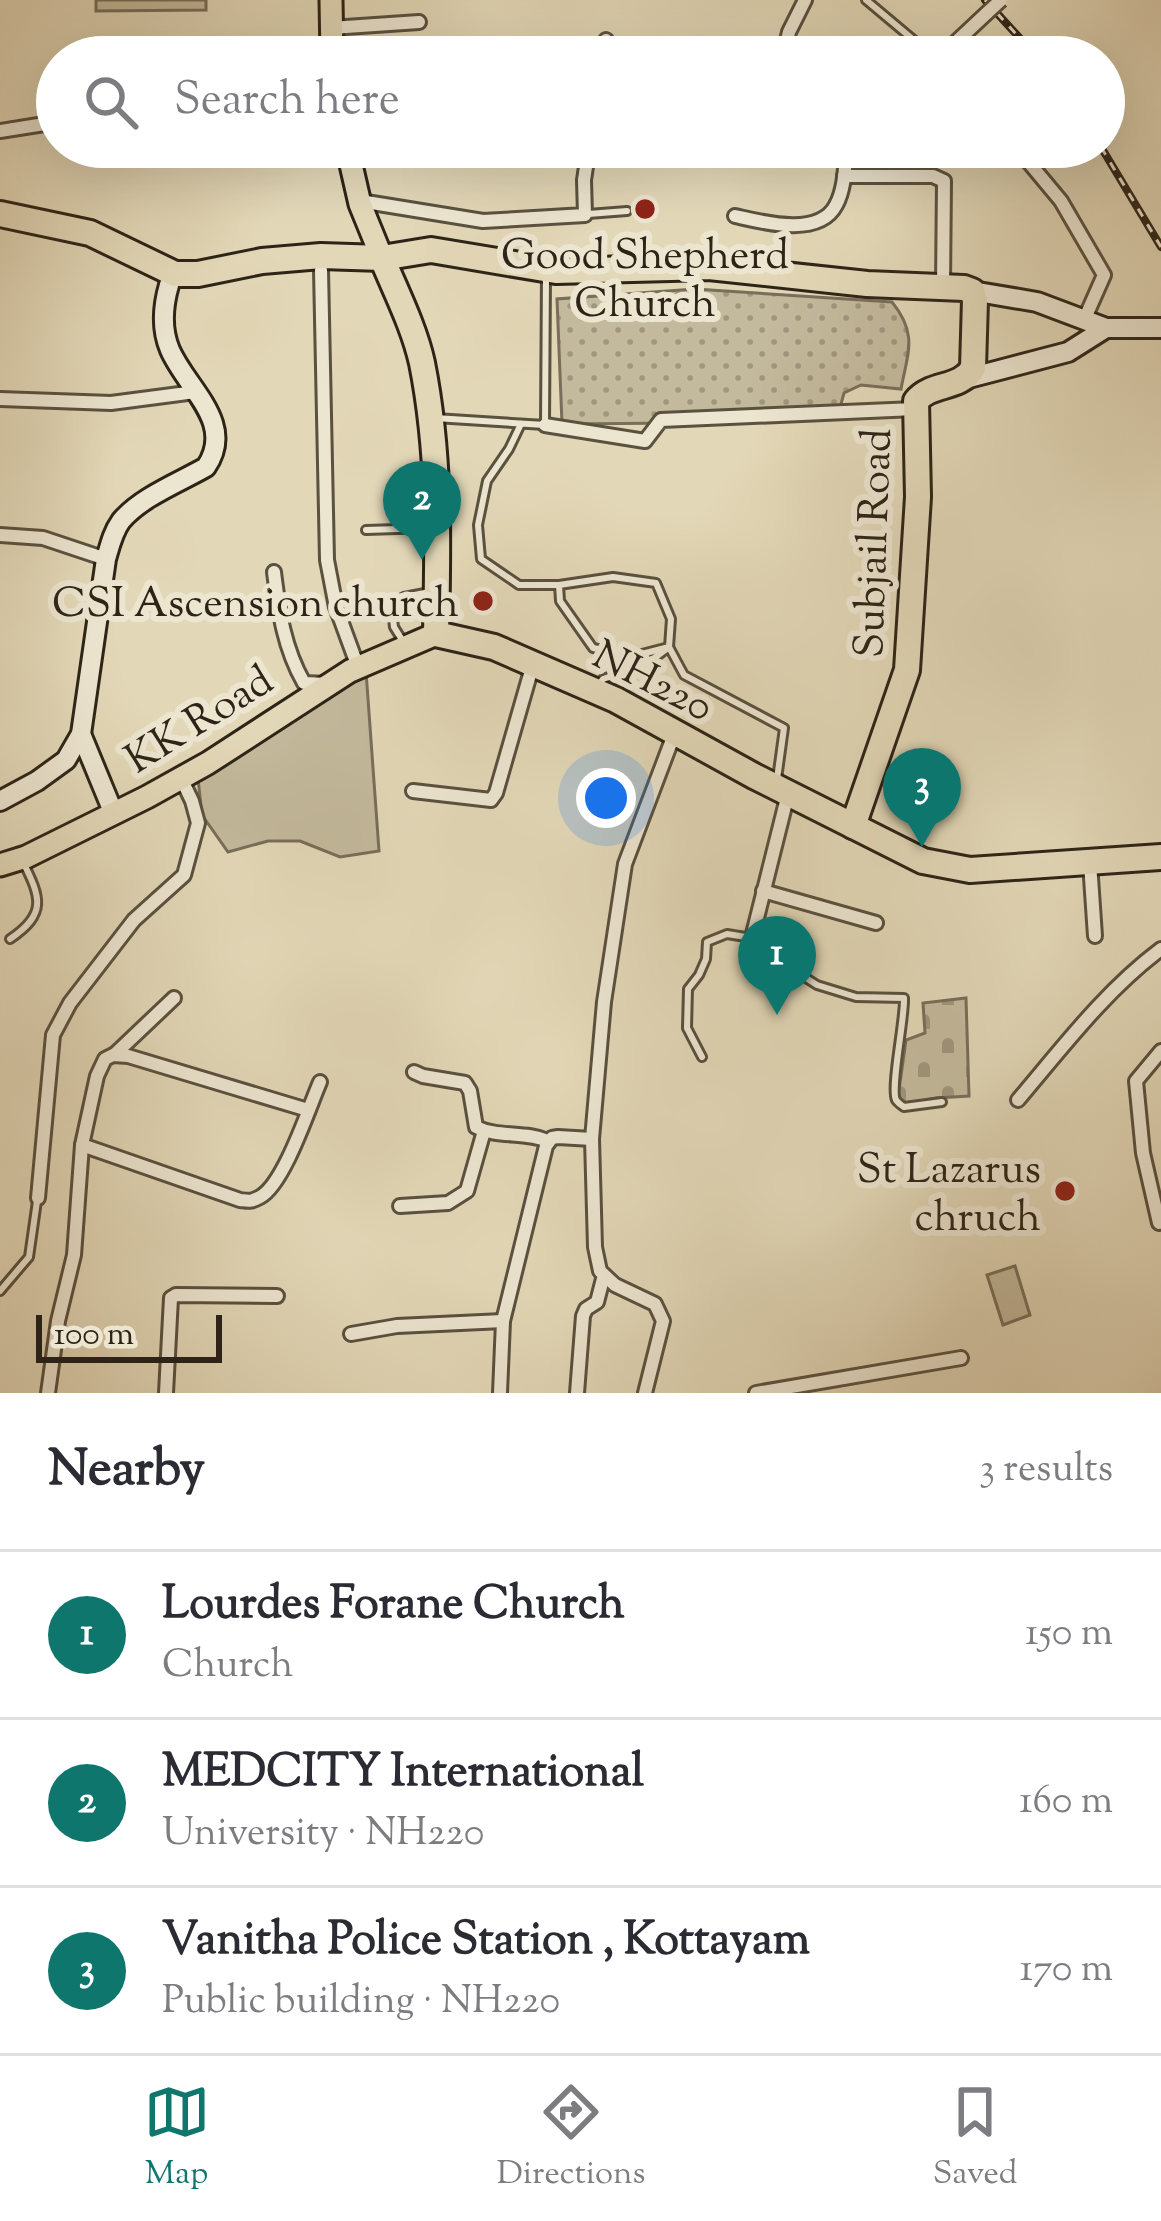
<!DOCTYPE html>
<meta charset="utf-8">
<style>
:root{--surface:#fff;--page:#f2f2f3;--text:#2b2b33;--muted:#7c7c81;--line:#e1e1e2;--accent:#0f766e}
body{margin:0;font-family:"Sorts Mill Goudy",serif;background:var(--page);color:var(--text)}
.scale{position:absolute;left:36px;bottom:30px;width:186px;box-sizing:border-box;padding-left:12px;border:6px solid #2d2417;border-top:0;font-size:33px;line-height:42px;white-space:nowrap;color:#2d2417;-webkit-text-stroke:9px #ece5d0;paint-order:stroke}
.you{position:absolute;left:606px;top:798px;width:42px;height:42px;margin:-30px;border:9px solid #fff;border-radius:50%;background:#1a73e8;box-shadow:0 0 0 18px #1a73e833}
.badge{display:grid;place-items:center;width:78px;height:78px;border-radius:50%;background:var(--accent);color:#fff;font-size:39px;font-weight:700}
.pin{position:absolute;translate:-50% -99px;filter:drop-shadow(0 3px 6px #0008)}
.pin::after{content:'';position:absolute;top:63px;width:42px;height:36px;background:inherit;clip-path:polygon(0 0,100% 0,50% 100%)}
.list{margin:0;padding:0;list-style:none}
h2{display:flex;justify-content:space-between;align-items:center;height:156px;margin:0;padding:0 48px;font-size:51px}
h2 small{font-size:39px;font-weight:400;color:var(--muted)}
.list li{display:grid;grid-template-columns:78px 1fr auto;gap:36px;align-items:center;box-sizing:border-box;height:168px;padding:0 48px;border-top:3px solid var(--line)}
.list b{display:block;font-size:45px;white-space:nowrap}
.list p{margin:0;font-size:39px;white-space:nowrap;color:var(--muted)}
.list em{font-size:39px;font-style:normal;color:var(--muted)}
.icon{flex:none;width:66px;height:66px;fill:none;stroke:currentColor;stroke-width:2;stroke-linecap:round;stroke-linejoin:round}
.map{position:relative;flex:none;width:1161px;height:1393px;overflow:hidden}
.search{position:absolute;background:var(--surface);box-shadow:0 12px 48px #0002;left:36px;right:36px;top:36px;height:132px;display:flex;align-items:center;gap:30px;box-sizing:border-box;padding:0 42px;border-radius:66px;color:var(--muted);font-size:45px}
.sheet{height:660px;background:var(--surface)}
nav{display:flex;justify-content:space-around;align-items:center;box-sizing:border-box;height:168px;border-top:3px solid var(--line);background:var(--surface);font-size:33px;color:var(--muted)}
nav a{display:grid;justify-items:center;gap:6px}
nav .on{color:var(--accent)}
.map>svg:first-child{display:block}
.grass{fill:#c3b99c;stroke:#786e5a;stroke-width:3}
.cemetery{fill:url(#cemetery-stones);stroke:#786e5a;stroke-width:3}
.park{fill:url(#park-dots);stroke:#786e5a;stroke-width:3}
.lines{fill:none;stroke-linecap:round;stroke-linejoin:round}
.lane-casing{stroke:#5a513f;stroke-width:12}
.street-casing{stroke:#5a513f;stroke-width:18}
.secondary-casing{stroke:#2d2417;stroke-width:24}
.primary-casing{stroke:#2d2417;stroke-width:27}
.highway-casing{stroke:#2d2417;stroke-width:30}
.lane{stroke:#ece5d0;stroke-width:6}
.street{stroke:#ece5d0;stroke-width:12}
.secondary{stroke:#ece5d0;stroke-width:18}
.primary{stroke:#e2d7b7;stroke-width:21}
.highway{stroke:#e2d7b7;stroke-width:24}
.rail-casing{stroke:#2d2417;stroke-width:8}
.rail{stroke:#ece5d0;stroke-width:3;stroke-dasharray:9;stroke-linecap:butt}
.street-bridge-casing{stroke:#5a513f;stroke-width:18;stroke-linecap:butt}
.street-bridge{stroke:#ece5d0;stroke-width:12}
.poi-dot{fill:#8f2418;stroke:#ece5d0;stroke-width:4.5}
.labels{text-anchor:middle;stroke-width:12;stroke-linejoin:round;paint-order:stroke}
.poi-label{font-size:42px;fill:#2d2417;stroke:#ece5d0;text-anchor:end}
.street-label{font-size:42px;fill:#2d2417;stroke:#ece5d0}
</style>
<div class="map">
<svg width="1161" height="1393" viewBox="0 0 1161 1393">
<defs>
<pattern id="cemetery-stones" width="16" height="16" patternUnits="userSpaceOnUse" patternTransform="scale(3)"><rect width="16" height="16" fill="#c3b99c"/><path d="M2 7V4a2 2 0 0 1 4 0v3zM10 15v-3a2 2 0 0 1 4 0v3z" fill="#9f967e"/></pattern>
<pattern id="park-dots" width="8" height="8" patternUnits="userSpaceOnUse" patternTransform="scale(3)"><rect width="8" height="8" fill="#c3b99c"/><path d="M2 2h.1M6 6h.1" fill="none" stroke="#9f967e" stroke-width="1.8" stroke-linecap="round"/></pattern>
</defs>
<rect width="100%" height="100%" fill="#e2d7b7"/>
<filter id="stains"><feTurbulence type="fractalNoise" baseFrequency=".00167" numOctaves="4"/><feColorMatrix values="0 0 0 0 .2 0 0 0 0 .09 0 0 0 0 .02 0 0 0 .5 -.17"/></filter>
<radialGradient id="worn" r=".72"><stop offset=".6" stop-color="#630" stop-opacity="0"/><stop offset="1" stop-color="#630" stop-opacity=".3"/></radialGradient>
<g class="grass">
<polygon points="96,0 206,0 206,10 96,11"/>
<polygon points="366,671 379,851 340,857 300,841 268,841 228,852 202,815 198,779"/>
<polygon points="1015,1266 1030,1315 1003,1325 987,1275"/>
</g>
<polygon class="cemetery" points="966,998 969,1096 936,1098 905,1104 898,1097 906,1040 925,1033 923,1003"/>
<path class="park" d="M695,289l197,13c26,32 16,50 9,87l-40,-4 -17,8 -6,22 -157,8 -119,1 -5,-125z"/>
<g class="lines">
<g class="lane-casing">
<g id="lane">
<polyline points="866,0 934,57"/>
<polyline points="588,214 627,211"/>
<polyline points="435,418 545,425 546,273"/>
<polyline points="521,424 509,449 487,481 478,525 481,559 519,585 559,585 613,577 656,583 671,619 669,647 634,656 593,648 560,601 559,585"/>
<polyline points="366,530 429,528"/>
<polyline points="404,643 394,627 391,604 404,597 430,592"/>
<polyline points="597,687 603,679 645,665 669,647 684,675 784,728 777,779"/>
<path d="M10,939c37,-25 31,-41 13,-77"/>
<path d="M702,1057l-15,-29 1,-39 11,-14 7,-16 1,-17 20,-8 25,4 32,26 33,21 39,12 48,1c1,20 -14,90 -8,102 2,3 5,5 8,7l38,-5"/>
<polyline points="0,1291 29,1257 37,1201"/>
</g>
</g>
<g class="street-casing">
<g id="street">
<polyline points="331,28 419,22"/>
<polyline points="603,57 606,40"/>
<polyline points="783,57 789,32 805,0"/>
<polyline points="940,57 988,12"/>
<polyline points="0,131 57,122"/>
<polyline points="1016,147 1061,201 1104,275 1085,318"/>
<polyline points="844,176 933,176 944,181 943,287"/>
<polyline points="360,201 483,221 585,215 584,180 589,147"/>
<path d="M735,216c27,6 84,22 101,-11 9,-16 9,-40 11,-58"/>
<polyline points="321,270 327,560 336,607 358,667"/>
<polyline points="0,399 111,403 195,392"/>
<polyline points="545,425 645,441 661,420 915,409"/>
<polyline points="0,535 43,538 106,559"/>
<path d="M274,572c5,40 10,76 30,111l24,1"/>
<polyline points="413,791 491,800 496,793 533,664"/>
<polyline points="1090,863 1095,936"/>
<polyline points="763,891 876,923"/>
<polyline points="752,938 788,794"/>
<polyline points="114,1055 174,998"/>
<path d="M414,1072l9,4 42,7 5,8 6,36c22,11 49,4 72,14"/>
<path d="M1018,1100c45,-53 87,-109 143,-151"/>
<path d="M82,1145l158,55c9,1 11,2 20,-3 24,-13 48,-87 60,-115"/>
<polyline points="38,1198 53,1035 70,1003 134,920 184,875 198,823 192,801 181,778"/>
<polyline points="400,1206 448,1203 467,1191 484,1131"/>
<polyline points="1159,1223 1143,1153 1136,1081 1161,1051"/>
<polyline points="351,1334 397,1326 503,1321"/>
<polyline points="48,1393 58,1321 74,1255 82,1145 97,1076 105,1059 113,1055 128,1056 308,1110"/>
<polyline points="166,1393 171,1298 176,1295 277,1296"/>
<polyline points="500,1393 503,1321 546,1146 552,1138 558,1137 592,1139"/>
<polyline points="577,1393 583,1316 586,1309 597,1302 604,1275"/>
<polyline points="645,1393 663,1321 655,1304 615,1285 600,1271 595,1247 592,1139 604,1002 625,864 675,732"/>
<polyline points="756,1393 961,1358"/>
</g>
</g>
<g class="secondary-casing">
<g id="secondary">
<polyline points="972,291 1037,302 1106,328 1161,328"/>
<polyline points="965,379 1068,352 1106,328"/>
<polyline points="81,734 114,814"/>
<path d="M0,801l37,-20 29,-21 15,-26 25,-175c4,-14 7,-27 15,-38 20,-24 59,-39 85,-54 30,-44 -19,-78 -36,-117 -9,-21 -7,-44 -1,-65"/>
</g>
</g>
<g class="primary-casing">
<g id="primary">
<polyline points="331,0 332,57"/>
<polyline points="347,147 360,204 382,258"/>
<polyline points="0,865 26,857 147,797 208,763 350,671 436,634"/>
</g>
</g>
<g class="highway-casing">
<g id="highway">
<path d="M0,214l90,19 85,41h23l64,-13 59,-5 61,2 49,-8 125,21 153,-4 158,17 97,4 8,3 3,9 -2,68c-13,22 -42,14 -57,33l2,96 -11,173 -54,156"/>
<path d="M382,258c14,34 32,69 40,105 18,90 16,180 14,271l58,13 122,53 138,76 169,85 47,9 191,-13"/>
</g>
</g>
<use href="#lane" class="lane"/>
<use href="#street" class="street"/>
<use href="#secondary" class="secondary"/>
<use href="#primary" class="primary"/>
<use href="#highway" class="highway"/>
<g class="rail-casing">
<g id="rail">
<polyline points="985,0 1037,57"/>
<polyline points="1101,147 1161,247"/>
</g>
</g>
<use href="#rail" class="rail"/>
<g class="street-bridge-casing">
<polyline id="street-bridge" points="988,12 1001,0"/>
</g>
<use href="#street-bridge" class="street-bridge"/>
</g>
<g class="poi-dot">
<circle cx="645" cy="209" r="12"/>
<circle cx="483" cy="601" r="12"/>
<circle cx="1065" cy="1191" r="12"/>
</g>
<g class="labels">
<g class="poi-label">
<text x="645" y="268" text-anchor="middle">Good Shepherd<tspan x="645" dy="48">Church</tspan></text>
<text x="459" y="616">CSI Ascension church</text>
<text x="1041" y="1182">St Lazarus<tspan x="1041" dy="48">chruch</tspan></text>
</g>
<g class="street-label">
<text transform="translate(871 543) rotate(-88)" y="15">Subjail Road</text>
<text transform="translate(654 679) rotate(27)" y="15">NH220</text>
<text transform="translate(198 718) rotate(-32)" y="15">KK Road</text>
</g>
</g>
<rect width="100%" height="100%" filter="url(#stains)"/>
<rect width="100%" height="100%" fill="url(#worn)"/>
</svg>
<div class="scale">100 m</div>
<div class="you"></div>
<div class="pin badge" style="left:777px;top:1015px">1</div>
<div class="pin badge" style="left:422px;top:560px">2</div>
<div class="pin badge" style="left:922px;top:847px">3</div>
<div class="search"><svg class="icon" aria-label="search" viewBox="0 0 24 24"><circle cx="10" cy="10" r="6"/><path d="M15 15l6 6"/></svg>Search here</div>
</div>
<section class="sheet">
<h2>Nearby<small>3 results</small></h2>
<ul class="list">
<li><span class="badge">1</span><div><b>Lourdes Forane Church</b><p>Church</p></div><em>150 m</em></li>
<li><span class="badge">2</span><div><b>MEDCITY International</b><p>University · NH220</p></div><em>160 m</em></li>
<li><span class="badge">3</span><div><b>Vanitha Police Station , Kottayam</b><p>Public building · NH220</p></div><em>170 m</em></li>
</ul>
</section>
<nav>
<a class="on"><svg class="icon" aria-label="map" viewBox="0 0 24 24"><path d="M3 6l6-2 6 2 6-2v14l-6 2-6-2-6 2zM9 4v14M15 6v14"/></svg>Map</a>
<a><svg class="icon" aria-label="directions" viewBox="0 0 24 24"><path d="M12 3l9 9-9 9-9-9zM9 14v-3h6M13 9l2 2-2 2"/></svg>Directions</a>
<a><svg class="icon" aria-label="saved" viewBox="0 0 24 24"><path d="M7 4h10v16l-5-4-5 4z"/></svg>Saved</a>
</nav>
